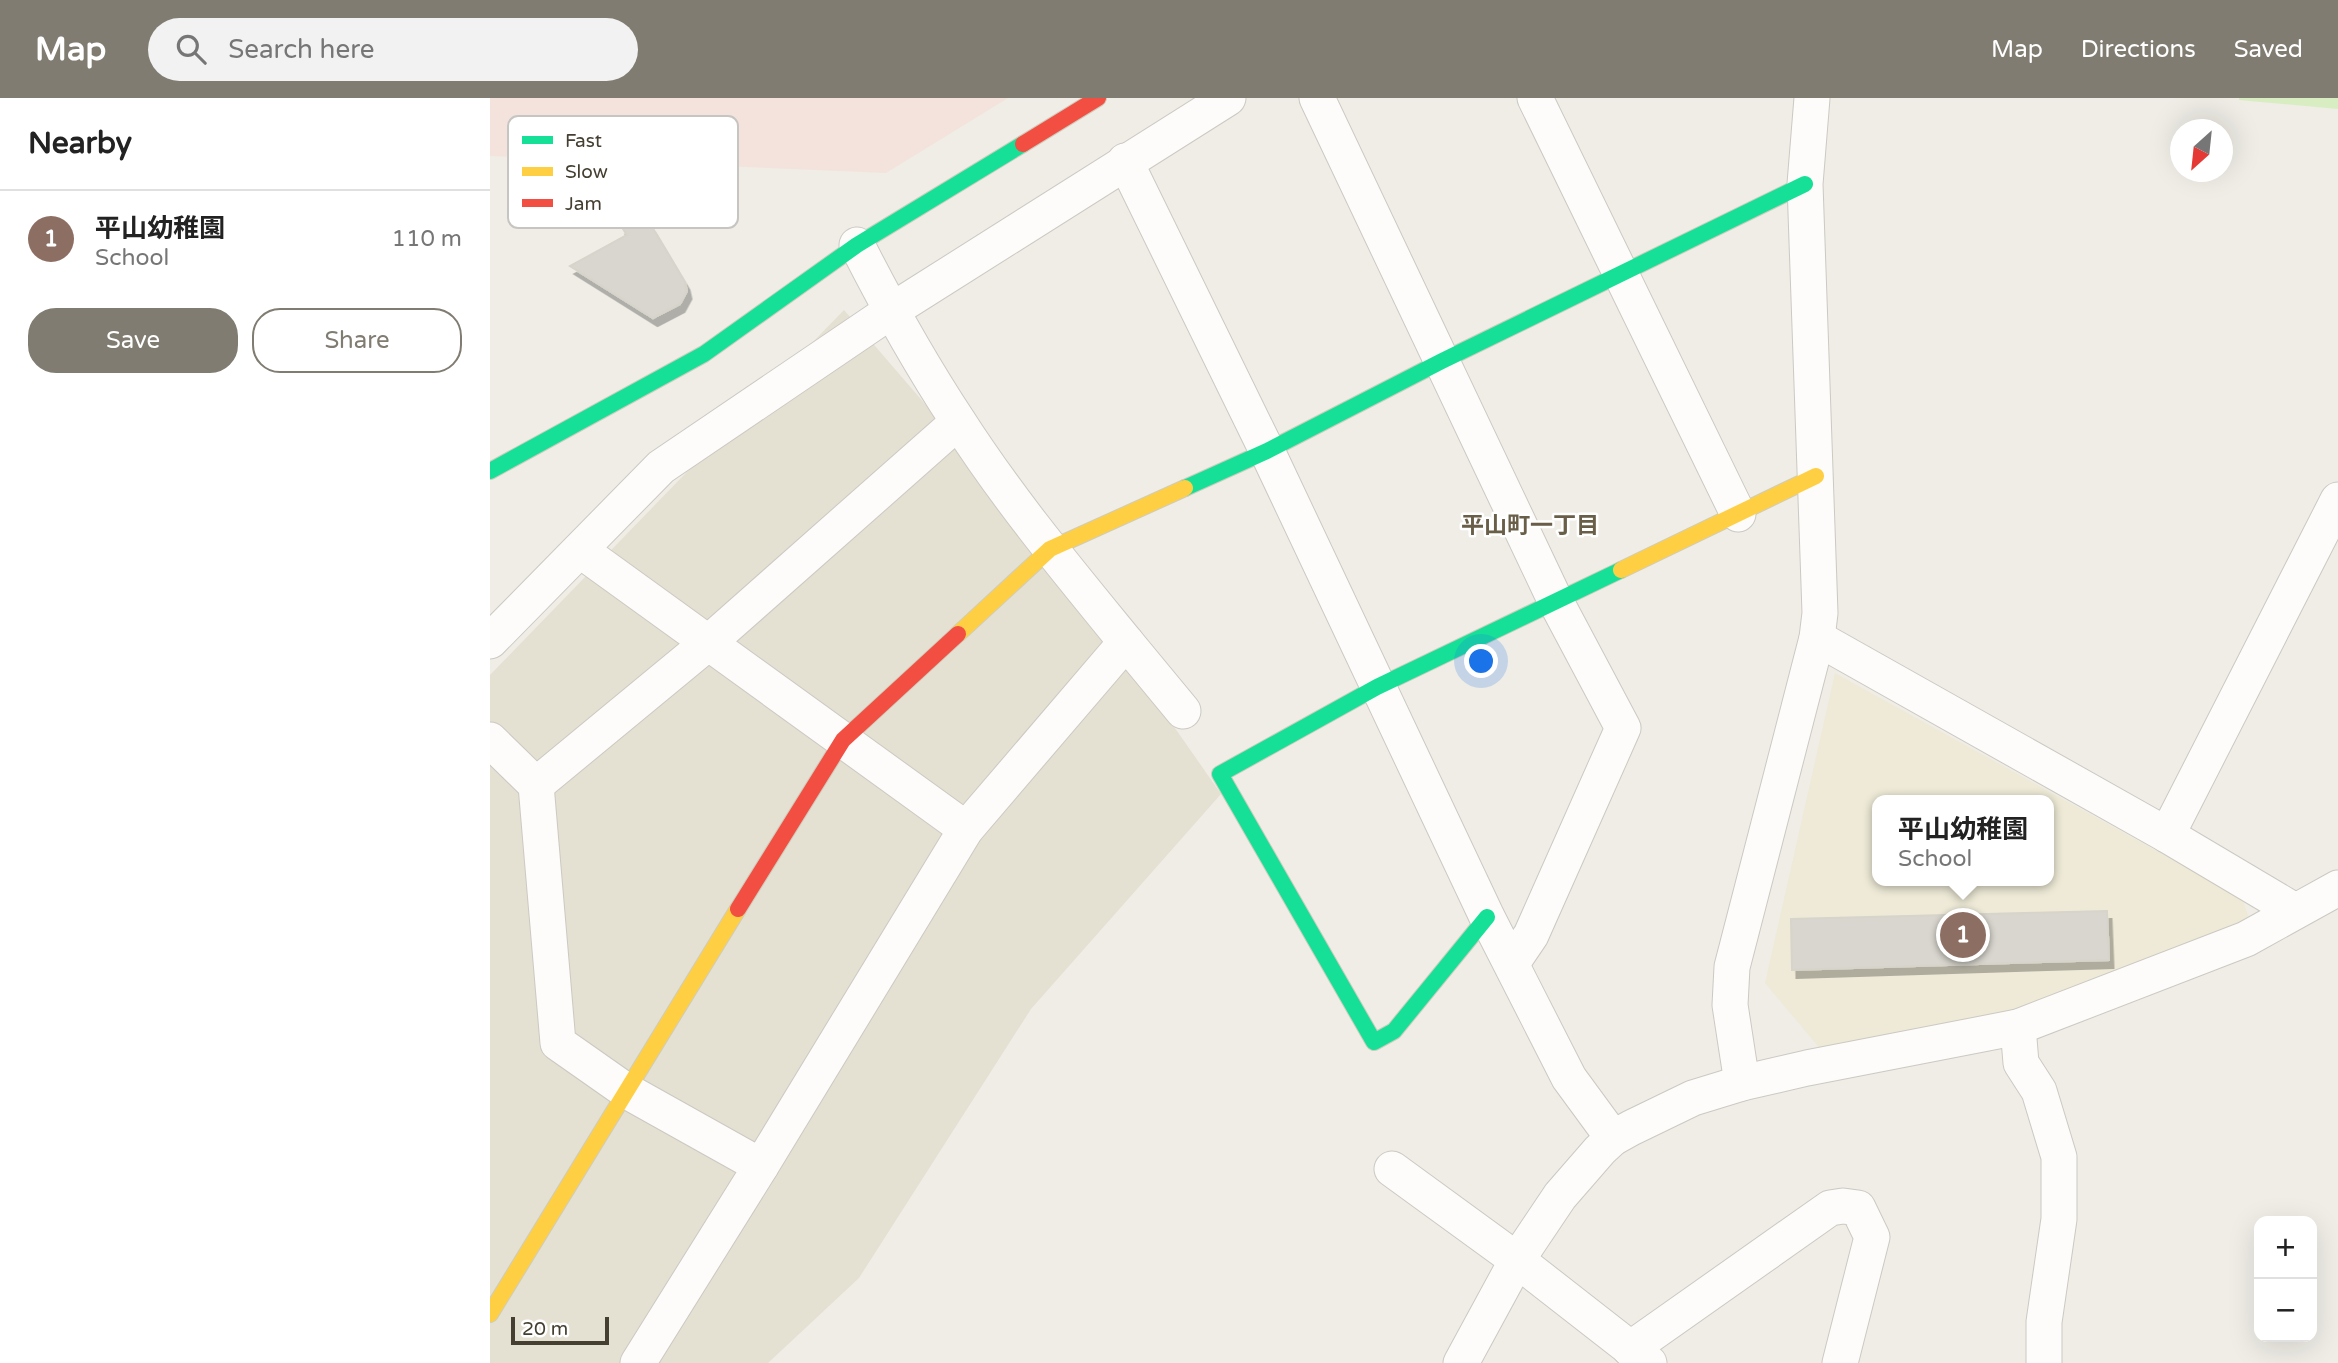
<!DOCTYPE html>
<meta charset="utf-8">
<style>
:root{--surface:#fff;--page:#f2f2f2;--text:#222;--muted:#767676;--line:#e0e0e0;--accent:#807c71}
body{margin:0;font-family:"Varela Round","Noto Sans JP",sans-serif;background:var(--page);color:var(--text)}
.controls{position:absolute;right:21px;bottom:21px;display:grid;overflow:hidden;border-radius:14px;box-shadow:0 7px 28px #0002}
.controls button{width:63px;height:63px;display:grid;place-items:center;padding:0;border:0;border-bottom:2px solid var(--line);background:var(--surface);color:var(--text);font:35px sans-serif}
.compass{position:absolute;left:1680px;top:21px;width:63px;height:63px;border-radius:50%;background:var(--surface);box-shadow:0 7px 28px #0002;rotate:207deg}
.scale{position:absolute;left:21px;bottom:18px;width:98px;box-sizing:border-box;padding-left:7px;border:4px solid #453f32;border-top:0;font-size:19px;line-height:24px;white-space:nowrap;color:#453f32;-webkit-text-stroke:5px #fff;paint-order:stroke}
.you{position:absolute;left:992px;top:564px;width:24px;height:24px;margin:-18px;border:5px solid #fff;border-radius:50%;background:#1a73e8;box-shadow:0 0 0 10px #1a73e833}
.badge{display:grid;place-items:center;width:46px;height:46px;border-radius:50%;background:var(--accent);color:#fff;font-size:23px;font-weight:700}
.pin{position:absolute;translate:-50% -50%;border:4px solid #fff;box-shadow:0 2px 7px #0006}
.popup{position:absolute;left:1382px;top:697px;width:182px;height:91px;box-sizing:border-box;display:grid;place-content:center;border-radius:14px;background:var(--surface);filter:drop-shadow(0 2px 5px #0005);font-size:23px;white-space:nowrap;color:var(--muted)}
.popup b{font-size:26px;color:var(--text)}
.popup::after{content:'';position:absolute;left:50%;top:100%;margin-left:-14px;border:14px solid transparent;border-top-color:var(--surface)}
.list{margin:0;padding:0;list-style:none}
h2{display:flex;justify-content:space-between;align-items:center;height:91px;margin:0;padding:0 28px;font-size:30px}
h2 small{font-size:23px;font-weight:400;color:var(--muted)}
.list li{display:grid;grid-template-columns:46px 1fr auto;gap:21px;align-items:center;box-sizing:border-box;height:98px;padding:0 28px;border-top:2px solid var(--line)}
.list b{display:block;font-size:26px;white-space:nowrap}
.list p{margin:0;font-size:23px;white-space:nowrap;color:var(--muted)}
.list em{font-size:23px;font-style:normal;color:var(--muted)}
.actions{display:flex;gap:14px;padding:21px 28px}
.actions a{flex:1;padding:16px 0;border:2px solid var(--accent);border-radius:28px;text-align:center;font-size:24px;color:var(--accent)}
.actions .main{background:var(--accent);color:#fff}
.icon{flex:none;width:38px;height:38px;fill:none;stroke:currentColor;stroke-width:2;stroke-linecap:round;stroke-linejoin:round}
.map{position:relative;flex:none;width:1848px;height:1265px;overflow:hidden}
header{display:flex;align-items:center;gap:42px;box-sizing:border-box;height:98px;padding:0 35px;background:var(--accent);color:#fff}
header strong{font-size:33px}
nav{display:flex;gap:38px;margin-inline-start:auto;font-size:24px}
.search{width:490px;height:63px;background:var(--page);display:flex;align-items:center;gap:18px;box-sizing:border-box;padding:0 24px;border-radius:38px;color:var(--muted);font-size:26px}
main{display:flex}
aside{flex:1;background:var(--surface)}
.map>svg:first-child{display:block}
.residential{fill:#e4e0d2}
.education{fill:#eeead7;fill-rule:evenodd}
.medical{fill:#f3e3dc}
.green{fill:#d9edc2}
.building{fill:#d8d6ce;stroke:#d7d4cb;stroke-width:2;filter:url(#shadow)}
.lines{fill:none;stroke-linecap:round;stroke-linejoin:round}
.street-casing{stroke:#cbc9c2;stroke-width:37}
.fast-casing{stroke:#cfccbc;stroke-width:18}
.slow-casing{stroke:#cfccbc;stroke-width:18}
.jam-casing{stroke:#cfccbc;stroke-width:18}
.street{stroke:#fdfcfb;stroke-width:35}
.fast{stroke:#16e098;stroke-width:16}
.slow{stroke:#ffcf43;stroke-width:16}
.jam{stroke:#f24e42;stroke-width:16}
.labels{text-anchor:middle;stroke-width:5;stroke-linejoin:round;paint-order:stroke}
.neighbourhood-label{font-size:23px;font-weight:bold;fill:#695e48;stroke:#fff}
.key{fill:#fff;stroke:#c7c5c2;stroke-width:2}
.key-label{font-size:19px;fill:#453f32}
</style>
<header>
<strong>Map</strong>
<div class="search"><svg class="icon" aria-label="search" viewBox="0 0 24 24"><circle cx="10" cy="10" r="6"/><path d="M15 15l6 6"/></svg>Search here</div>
<nav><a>Map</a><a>Directions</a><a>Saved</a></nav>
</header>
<main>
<aside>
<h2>Nearby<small></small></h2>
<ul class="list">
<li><span class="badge" style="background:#8d6e63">1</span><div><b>平山幼稚園</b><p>School</p></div><em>110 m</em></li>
</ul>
<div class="actions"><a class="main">Save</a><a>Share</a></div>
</aside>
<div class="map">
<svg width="1848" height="1265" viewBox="0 0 1848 1265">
<defs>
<filter id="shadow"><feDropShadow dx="4.5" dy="8" stdDeviation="0" flood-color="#0004"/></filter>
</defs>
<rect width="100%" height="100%" fill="#efede6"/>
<polygon class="residential" points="354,212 560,451 731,696 541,911 369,1180 278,1265 0,1265 0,577"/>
<path class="education" d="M1345,575l407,225 7,20 -224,92 -203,41 -57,-68zM1387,702h172v81h-172z"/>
<polygon class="medical" points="0,0 518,0 396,75 0,58"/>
<polygon class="green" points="1749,0 1848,0 1848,11 1749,2"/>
<g class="building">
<polygon points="148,117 156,130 161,127 195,184 197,193 190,206 163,220 80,168 137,137 131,128"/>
<polygon points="1617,813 1619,862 1302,872 1301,821"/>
</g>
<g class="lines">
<g class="street-casing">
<g id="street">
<polyline points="827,0 1065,502 1133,630 1041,837 1022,865"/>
<polyline points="1045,0 1248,416"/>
<polyline points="635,63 777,353 997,819 1079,980 1123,1040"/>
<polyline points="90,452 476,731"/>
<polyline points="1327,540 1677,737 1805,813"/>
<polyline points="0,543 171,369 401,213 738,0"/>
<polyline points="636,544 693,613"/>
<polyline points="0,642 46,687 68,945 135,992 271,1068"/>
<polyline points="46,687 218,545 468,324"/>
<polyline points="1677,737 1848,402"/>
<polyline points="1528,929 1531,965 1549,993 1569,1059 1569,1121 1554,1224 1554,1265"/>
<polyline points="1252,985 1240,907 1242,869 1327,540 1330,515 1315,86 1322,0"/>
<polyline points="902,1071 1027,1162 1159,1265"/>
<polyline points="1140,1251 1340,1110 1353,1108 1368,1110 1382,1139 1350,1265"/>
<path d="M148,1265l123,-197 205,-337 160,-187c-58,-71 -118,-143 -168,-221 -37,-56 -70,-115 -101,-176"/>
<polyline points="971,1265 1027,1162 1070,1098 1110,1052 1123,1040 1141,1030 1203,1000 1252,985 1317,970 1528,929 1756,841 1848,790"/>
</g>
</g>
<g class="fast-casing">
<g id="fast">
<polyline points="0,373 214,256 367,147 533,46"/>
<polyline points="695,390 777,353 952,263 1315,86"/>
<polyline points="997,819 904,933 884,944 730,676 887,589 1131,472"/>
</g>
</g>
<g class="slow-casing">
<g id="slow">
<polyline points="1131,472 1326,378"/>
<polyline points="468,536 560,451 695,390"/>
<polyline points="0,1216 248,811"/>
</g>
</g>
<g class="jam-casing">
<g id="jam">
<polyline points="533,46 608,0"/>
<polyline points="248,811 353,642 468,536"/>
</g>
</g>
<use href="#street" class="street"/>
<use href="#fast" class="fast"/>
<use href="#slow" class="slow"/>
<use href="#jam" class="jam"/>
</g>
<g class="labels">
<g class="neighbourhood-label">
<text x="1040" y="435">平山町一丁目</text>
</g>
</g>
<rect x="18" y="18" width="230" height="112" rx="10" class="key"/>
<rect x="32" y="38" width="31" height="8" fill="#16e098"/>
<rect x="32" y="69" width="31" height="9" fill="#ffcf43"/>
<rect x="32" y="101" width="31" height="8" fill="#f24e42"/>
<g class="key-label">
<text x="75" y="49">Fast</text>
<text x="75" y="80">Slow</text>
<text x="75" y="112">Jam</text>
</g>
</svg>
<div class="controls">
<button>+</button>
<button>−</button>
</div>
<svg class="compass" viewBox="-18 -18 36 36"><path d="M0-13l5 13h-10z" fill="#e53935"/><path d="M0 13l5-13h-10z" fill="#767676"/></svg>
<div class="scale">20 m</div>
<div class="you"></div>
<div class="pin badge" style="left:1473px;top:837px;background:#8d6e63">1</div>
<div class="popup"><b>平山幼稚園</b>School</div>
</div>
</main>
